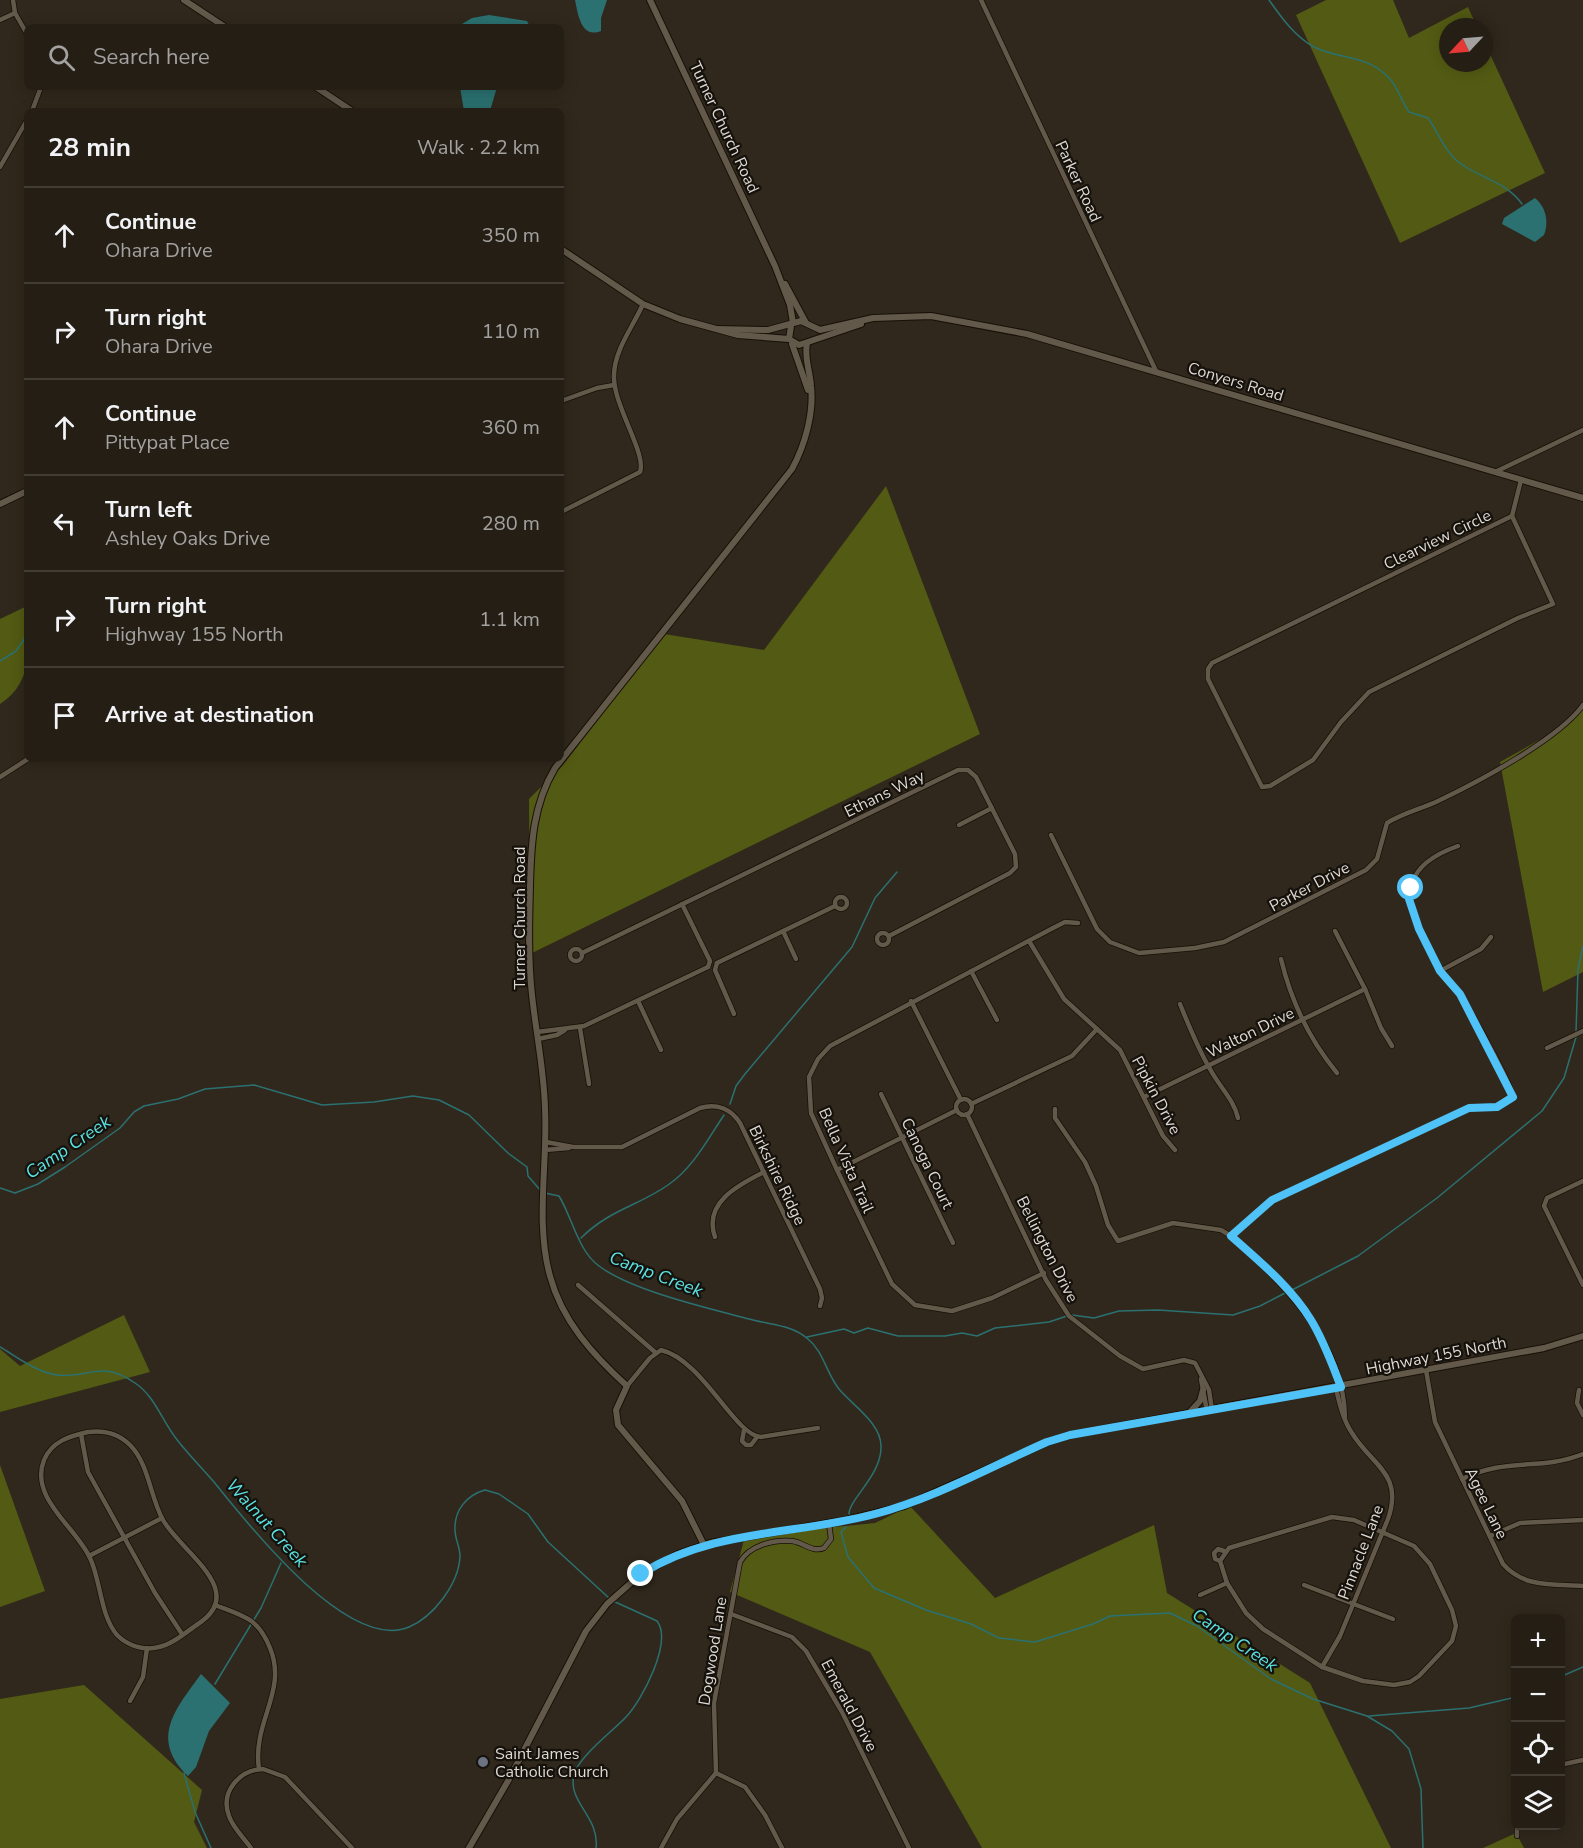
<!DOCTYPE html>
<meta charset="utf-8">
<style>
:root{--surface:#241e15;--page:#302b22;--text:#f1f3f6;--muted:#a3a2a0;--line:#413c34}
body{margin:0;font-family:"Nunito Sans",sans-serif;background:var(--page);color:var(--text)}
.controls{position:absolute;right:18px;bottom:18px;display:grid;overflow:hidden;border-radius:9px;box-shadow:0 3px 15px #0003}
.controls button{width:54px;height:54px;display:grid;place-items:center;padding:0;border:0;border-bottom:2px solid var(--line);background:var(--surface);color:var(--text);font:30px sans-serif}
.compass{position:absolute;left:1439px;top:18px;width:54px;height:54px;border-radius:50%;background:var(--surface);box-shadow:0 3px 15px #0003;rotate:244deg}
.stop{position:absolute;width:18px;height:18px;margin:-14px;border:4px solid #4fc3f7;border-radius:50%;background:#fff}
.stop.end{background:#4fc3f7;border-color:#fff;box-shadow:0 2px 6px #0008}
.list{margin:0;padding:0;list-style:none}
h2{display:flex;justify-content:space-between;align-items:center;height:78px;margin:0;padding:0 24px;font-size:26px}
h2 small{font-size:20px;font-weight:400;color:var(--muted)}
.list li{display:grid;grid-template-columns:39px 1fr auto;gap:18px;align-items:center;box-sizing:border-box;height:96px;padding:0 24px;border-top:2px solid var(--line)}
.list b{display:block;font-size:22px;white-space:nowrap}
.list p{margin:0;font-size:20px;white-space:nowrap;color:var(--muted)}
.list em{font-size:20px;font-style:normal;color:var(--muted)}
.icon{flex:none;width:33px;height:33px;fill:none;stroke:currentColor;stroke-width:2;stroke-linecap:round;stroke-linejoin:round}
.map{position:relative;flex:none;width:1583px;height:1848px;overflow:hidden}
.search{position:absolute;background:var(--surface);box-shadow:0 3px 15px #0003;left:24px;top:24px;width:540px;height:66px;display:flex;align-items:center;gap:15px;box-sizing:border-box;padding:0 21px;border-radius:9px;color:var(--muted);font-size:22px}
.panel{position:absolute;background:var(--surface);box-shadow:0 3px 15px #0003;left:24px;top:108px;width:540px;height:654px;border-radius:9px}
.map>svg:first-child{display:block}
.forest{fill:#525a13}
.water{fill:#2b7171}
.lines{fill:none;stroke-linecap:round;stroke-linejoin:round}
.stream{stroke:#2b7171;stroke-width:1.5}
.street-casing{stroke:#181006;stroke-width:6}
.secondary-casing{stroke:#181006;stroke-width:8}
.street{stroke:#62594b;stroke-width:4.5}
.secondary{stroke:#62594b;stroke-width:6}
.route{stroke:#4fc3f7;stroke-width:8}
.worship-dot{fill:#6b7280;stroke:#15110c;stroke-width:2}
.labels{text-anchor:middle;stroke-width:4.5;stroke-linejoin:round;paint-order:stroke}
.street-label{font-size:16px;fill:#ded8d0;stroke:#15110c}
.poi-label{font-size:16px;fill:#ded8d0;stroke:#15110c;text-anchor:start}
.water-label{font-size:18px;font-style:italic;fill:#5be1e2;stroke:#15110c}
</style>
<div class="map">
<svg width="1583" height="1848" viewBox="0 0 1583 1848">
<rect width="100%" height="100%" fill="#30281c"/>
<g class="forest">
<polygon points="1326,0 1393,0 1409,38 1468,7 1477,27 1448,27 1448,63 1484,63 1484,41 1545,173 1400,243 1296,15"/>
<polygon points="886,486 980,734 530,954 529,799 563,765 664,634 764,650"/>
<path d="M27,606c0,38 9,75 -27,98v-85z"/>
<polygon points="1583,705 1583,972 1543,992 1500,762 1550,734"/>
<polygon points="124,1315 150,1372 0,1412 0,1349 20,1366"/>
<polygon points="0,1465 45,1591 0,1607"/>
<polygon points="910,1506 995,1598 1154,1525 1167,1593 1310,1683 1391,1848 982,1848 870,1652 730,1592 744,1540 765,1534 875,1523"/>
<polygon points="84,1685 202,1790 194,1822 207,1848 0,1848 0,1699"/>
<polygon points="1516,1833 1524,1848 1483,1848"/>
</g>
<g class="water">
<path d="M575,0h32l-6,18v13c-20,8 -23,-17 -26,-31z"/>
<polygon points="489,15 527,21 530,27 457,27 472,18"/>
<polygon points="460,87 497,87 490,111 464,111"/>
<path d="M1535,198c11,9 14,24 9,37l-9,7 -33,-18 2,-6z"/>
<path d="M201,1674l29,29 -21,28 -13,36 -8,9c-39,-38 -12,-67 13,-102z"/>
</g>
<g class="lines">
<g class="stream">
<path d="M1269,0c12,17 26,37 45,47 26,13 54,7 76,32 8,9 12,23 19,33l19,6c10,14 16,32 29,43 21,17 49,20 65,43"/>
<polyline points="0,661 16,651 27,635"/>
<polyline points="1576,1032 1578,969 1583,946"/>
<polyline points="730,1104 736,1086 745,1074 852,947 875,898 897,872"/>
<polyline points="0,1188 15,1193 38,1184 65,1167 120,1128 134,1112 144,1106 178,1099 205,1089 254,1085 322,1105 374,1102 413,1096 439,1100 469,1115 508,1153 527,1167 528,1176 541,1191"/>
<path d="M545,1193l14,3c13,21 19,55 40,70 33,25 112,43 154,54 19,5 39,5 55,19 16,13 18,34 31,50 13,16 42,34 42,57 1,29 -32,53 -32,68"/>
<path d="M581,1238c28,-28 57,-32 87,-53 25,-17 40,-46 56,-70"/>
<polyline points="1290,1291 1358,1256 1437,1198 1542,1111 1564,1078 1576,1037"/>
<polyline points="1072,1315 1094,1318 1119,1311 1158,1310 1233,1315 1260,1306 1285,1293"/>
<polyline points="807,1337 844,1329 854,1333 868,1328 898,1336 945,1336 962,1333 977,1336 995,1328 1049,1322 1067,1316"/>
<path d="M0,1347c17,10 36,25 57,28 33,4 43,-16 78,8 21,14 27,39 43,58 11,14 24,27 36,41 33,41 134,171 195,145 24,-10 50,-43 51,-71 0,-9 -5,-17 -5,-26 -1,-20 12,-35 30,-40l14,4 29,20 20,28 61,56"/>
<polyline points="846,1527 841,1532 848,1557 874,1588 926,1610 971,1624 999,1638 1035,1642 1093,1624 1110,1616 1170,1613 1197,1626 1271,1679 1313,1699 1367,1716 1392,1731 1409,1749 1421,1789 1423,1848"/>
<polyline points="1560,1677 1583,1667"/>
<polyline points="215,1684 261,1608 281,1563"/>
<polyline points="1369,1716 1469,1708 1516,1697"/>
<polyline points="184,1773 195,1812 211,1848"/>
<path d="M596,1848c4,-31 -29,-46 -22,-73 4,-18 39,-44 52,-58 16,-17 47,-75 31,-96l-44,-20"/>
</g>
<g class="street-casing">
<g id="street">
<polyline points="13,0 15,13 27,34"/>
<polyline points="981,0 1156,371"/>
<polyline points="0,20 15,13"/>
<polyline points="32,111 41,87"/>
<polyline points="0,167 27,120"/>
<polyline points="561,401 597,388 614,385"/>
<polyline points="1495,472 1583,430"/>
<path d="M561,512l79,-40c7,-18 -27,-67 -26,-96 0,-26 19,-49 29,-72"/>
<polygon points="1512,516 1553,604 1518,618 1369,692 1341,722 1313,760 1270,786 1262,787 1208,679 1208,669 1212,663"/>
<polyline points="1512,516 1521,480"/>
<polyline points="0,777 28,759"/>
<polyline points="959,825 992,808"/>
<path d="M1051,835l46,94 13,13 29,11 56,-5 29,-6 142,-72 11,-11 10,-36c16,-10 34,-14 51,-22 38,-18 121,-62 145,-96"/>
<circle cx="841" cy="903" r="6"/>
<polyline points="682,904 710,961 708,967"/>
<polyline points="783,931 796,959"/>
<polyline points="1335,931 1365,989 1381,1028 1392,1046"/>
<circle cx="883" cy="939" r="6"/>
<polyline points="1029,941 1064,999 1120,1050 1163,1136 1175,1150"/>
<circle cx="576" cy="955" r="6"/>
<polyline points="582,953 958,770 968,770 976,777 1015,854 1016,867 1010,873 889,936"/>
<path d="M1281,959c10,42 28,80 56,114"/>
<polyline points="717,963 835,906"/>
<polyline points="717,963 715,970 734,1014"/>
<polyline points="971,971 997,1020"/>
<polyline points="1440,971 1481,949 1491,937"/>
<polyline points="638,1001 661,1050"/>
<polyline points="911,1001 961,1100"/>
<path d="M1180,1004c9,22 18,45 30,65 9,17 24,31 28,49"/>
<polyline points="580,1028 589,1084"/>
<polyline points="537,1032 584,1026 708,967"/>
<polyline points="538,1039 557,1035 565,1030"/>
<polyline points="1547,1048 1583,1031"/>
<polyline points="881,1094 953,1243"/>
<polyline points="1144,1097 1365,989"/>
<circle cx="964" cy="1107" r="8"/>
<polyline points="971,1104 1072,1056 1097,1029"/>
<path d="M1055,1109v9l30,44 11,24 12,39 10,16 55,-18 48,7 10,6c52,48 113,105 114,182"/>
<polyline points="967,1114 1046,1280 1069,1316 1120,1356 1143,1369 1184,1360 1195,1363 1209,1390 1212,1410"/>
<path d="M546,1142l27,5h49l78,-39c17,-5 31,1 40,15l80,166 2,9 -2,8"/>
<polyline points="545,1150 569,1148"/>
<polyline points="837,1170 957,1110"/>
<polyline points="1583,1181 1547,1198 1544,1206 1583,1285"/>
<path d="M1231,1236l41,-36 197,-92 28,-1 16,-10c-4,-18 -41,-83 -53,-102 -4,-7 -12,-14 -17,-21 -8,-9 -12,-22 -18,-32 -24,-48 -21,-77 33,-96"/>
<path d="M715,1237c-12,-34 23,-52 49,-65"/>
<polyline points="1044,1273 992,1298 952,1311 915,1305 892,1284 837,1170 811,1113 809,1077 818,1059 830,1046 1053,928 1065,922 1078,923"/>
<polyline points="578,1285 656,1353"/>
<path d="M1426,1370l9,52 68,142c21,24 50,20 80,22"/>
<polyline points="1201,1379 1207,1411"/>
<path d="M627,1386l23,-28 11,-8c42,10 74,86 100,87l57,-9"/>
<polyline points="1579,1390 1577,1403 1583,1415"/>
<polyline points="744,1430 742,1441 746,1445 751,1445 757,1437"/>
<path d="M88,1432c16,-2 31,2 42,13 19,19 20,52 33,75 18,32 86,71 35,104 -12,8 -25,20 -39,23 -15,4 -31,-1 -42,-12 -17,-20 -16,-54 -27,-77 -14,-31 -61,-60 -46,-98 8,-19 26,-24 44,-28z"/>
<polyline points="81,1434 88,1472 155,1593 182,1634"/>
<path d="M1462,1479c45,-22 78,-8 121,-25"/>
<polygon points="1332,1517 1354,1520 1414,1546 1430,1564 1452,1610 1456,1626 1452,1641 1419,1676 1410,1682 1394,1685 1363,1681 1322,1667 1263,1629 1246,1613 1227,1583 1220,1561 1229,1548"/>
<polyline points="1490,1536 1520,1523 1583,1520"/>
<polyline points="89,1556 162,1518"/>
<polyline points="1220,1561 1215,1559 1214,1553 1218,1549 1224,1551"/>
<polyline points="1304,1585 1393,1619"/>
<polyline points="1200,1595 1227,1583"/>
<path d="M215,1605c29,11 43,13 55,43 18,44 -18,73 -11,121"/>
<polyline points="731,1614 792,1637 806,1651 842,1712 909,1848"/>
<path d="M1322,1667l18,-31 48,-117c16,-46 -17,-54 -36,-86 -9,-13 -13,-30 -16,-45"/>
<polyline points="130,1701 143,1677 147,1648"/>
<polyline points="1560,1765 1583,1760"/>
<polyline points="716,1773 745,1787 765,1815 782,1848"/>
<polyline points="1517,1836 1517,1826"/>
<path d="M251,1848c-7,-10 -18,-20 -22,-32 -9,-24 10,-46 34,-47l22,8 67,71"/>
<path d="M661,1848l16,-29 39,-46 -2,-70 26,-141c9,-16 33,-23 52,-21 11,1 20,12 32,7l7,-9 -2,-16"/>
</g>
</g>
<g class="secondary-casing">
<g id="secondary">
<polyline points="184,0 225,27"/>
<polyline points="650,0 775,266 790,305 793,323"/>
<polyline points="316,87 352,111"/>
<polyline points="561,249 643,304 680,319 738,335 789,339"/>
<polyline points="785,284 806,323"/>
<polyline points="791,326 789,339 799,345 861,324"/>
<polyline points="717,329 768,330 801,321 820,330 873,318 931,316 1027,334 1583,498"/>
<polyline points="792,344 808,390"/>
<polyline points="0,504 27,491"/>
<polyline points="1188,1414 1200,1401 1203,1390"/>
<path d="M704,1545l-22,-44 -64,-76 -2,-15 11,-24c-34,-31 -65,-65 -77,-110 -15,-54 -2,-114 -5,-168 -1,-38 -9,-75 -13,-113 -4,-36 -3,-73 -2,-109 1,-43 3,-81 25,-118l237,-299c13,-24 22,-56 19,-83 -1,-15 -7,-28 -4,-43"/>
<polyline points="469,1848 508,1781 586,1631 607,1604 641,1574 678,1554 710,1543 846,1520 904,1506 1048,1442 1070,1435 1544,1348 1583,1336"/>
</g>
</g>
<use href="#street" class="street"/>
<use href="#secondary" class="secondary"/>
</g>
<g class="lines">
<path class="route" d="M641,1574c71,-45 155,-39 234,-60 60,-16 115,-47 172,-72l23,-7 271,-48c-9,-23 -17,-46 -30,-67 -20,-33 -52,-59 -80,-84l41,-36 197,-92 28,-1 16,-10 -53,-103 -20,-23 -21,-42 -10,-30 2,-11"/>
</g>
<circle class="worship-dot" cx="483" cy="1762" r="6"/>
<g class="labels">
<g class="street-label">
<text transform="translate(725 127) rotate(65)" y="6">Turner Church Road</text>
<text transform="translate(1079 181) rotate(65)" y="6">Parker Road</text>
<text transform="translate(1236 381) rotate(17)" y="6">Conyers Road</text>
<text transform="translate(1437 539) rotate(-26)" y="6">Clearview Circle</text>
<text transform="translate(884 793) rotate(-26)" y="6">Ethans Way</text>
<text transform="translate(1309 886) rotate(-28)" y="6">Parker Drive</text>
<text transform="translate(519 918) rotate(-90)" y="6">Turner Church Road</text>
<text transform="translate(1250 1032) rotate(-26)" y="6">Walton Drive</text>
<text transform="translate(1157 1095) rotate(62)" y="6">Pipkin Drive</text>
<text transform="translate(847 1160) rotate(66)" y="6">Bella Vista Trail</text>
<text transform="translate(928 1163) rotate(64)" y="6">Canoga Court</text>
<text transform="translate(778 1175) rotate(64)" y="6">Birkshire Ridge</text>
<text transform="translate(1048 1249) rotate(63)" y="6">Bellington Drive</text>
<text transform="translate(1436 1355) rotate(-11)" y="6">Highway 155 North</text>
<text transform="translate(1487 1503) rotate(64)" y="6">Agee Lane</text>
<text transform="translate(1360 1552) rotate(-69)" y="6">Pinnacle Lane</text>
<text transform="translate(712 1651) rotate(-81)" y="6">Dogwood Lane</text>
<text transform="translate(850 1705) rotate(62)" y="6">Emerald Drive</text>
</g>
<g class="poi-label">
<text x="495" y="1759">Saint James<tspan x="495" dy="18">Catholic Church</tspan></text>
</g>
<g class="water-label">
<text transform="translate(68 1147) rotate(-34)" y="6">Camp Creek</text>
<text transform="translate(656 1274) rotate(21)" y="6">Camp Creek</text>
<text transform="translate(267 1523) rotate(48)" y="6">Walnut Creek</text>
<text transform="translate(1235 1640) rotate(34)" y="6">Camp Creek</text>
</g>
</g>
</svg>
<div class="controls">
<button>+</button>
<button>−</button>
<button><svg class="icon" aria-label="locate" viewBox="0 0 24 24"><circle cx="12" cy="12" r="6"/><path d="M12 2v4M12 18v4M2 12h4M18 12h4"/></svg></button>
<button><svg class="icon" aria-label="layers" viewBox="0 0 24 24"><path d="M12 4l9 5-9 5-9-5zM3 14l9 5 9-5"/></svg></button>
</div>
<svg class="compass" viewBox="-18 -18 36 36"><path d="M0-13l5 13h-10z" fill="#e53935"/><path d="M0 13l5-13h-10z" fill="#a3a2a0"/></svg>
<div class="stop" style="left:1411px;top:888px"></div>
<div class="stop end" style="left:641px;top:1574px"></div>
<div class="search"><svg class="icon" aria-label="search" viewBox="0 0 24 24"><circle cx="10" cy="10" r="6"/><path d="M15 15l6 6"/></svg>Search here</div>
<section class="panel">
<h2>28 min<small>Walk · 2.2 km</small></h2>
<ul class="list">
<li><svg class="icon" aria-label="ahead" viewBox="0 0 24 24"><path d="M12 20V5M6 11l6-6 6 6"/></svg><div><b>Continue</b><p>Ohara Drive</p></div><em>350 m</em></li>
<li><svg class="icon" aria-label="right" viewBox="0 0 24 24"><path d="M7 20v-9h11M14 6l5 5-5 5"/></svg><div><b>Turn right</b><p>Ohara Drive</p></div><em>110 m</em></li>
<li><svg class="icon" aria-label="ahead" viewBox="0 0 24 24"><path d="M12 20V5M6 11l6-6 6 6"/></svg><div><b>Continue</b><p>Pittypat Place</p></div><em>360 m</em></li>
<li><svg class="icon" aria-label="left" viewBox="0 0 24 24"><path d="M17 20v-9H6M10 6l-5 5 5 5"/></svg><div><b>Turn left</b><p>Ashley Oaks Drive</p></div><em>280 m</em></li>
<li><svg class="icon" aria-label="right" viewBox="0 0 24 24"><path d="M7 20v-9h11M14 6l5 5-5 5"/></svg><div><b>Turn right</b><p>Highway 155 North</p></div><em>1.1 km</em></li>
<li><svg class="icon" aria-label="arrive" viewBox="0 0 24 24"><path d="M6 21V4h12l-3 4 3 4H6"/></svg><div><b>Arrive at destination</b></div></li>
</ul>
</section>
</div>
